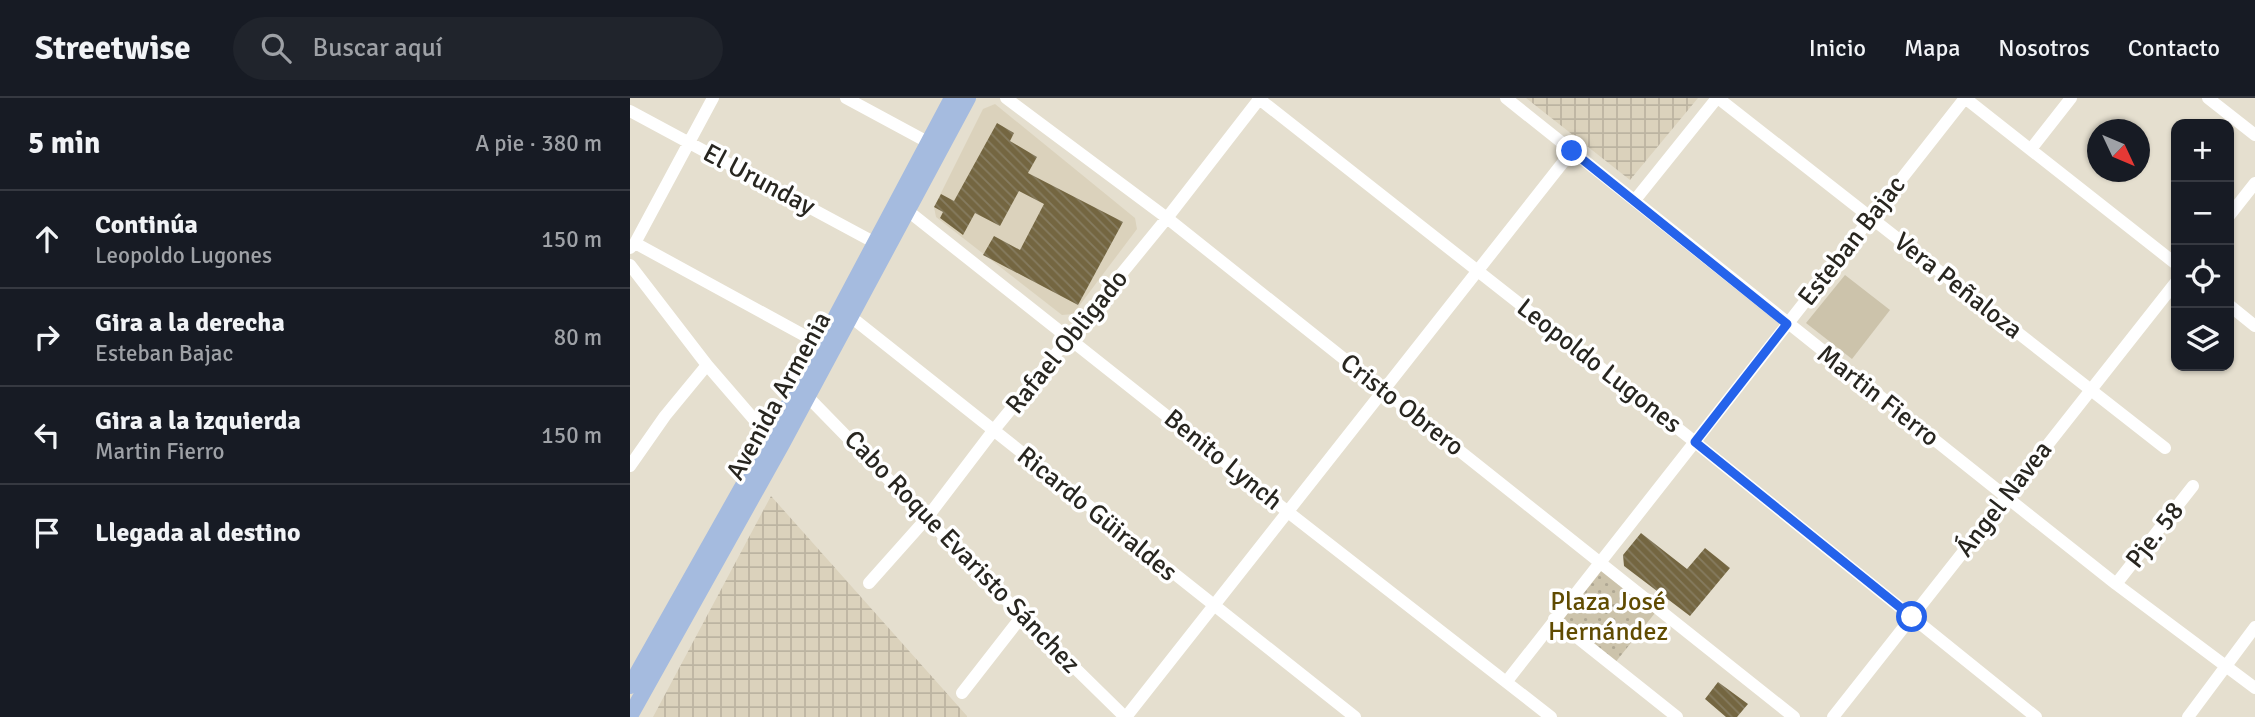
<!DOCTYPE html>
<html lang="es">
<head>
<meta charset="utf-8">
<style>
	:root { --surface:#171b24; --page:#20242c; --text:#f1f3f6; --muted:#9ea1a6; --line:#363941 }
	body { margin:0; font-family:Signika,sans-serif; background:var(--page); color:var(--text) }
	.controls { position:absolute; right:21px; top:21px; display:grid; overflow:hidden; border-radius:14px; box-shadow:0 2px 5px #0004 }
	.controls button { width:63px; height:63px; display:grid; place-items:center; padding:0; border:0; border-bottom:2px solid var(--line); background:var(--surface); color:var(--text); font:35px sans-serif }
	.compass { position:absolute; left:1457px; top:21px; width:63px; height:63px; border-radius:50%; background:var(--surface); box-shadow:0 2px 5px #0004; rotate:134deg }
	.stop { position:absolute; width:21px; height:21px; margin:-16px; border:5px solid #2563eb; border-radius:50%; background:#fff }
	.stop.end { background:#2563eb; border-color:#fff; box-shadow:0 2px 7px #0008 }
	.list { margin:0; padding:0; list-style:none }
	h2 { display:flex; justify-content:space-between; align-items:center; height:91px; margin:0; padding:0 28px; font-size:30px }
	h2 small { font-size:23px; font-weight:400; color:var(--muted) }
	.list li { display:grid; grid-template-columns:46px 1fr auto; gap:21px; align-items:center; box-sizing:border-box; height:98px; padding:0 28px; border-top:2px solid var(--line) }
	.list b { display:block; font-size:26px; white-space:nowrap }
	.list p { margin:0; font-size:23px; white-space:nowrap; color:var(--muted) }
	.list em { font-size:23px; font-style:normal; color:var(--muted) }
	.icon { flex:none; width:38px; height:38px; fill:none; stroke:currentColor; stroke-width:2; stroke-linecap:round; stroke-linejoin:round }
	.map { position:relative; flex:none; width:1625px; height:619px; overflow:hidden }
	header { display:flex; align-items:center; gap:42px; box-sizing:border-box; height:98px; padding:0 35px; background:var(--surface); border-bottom:2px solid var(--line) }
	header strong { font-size:33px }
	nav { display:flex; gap:38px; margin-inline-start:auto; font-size:24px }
	.search { width:490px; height:63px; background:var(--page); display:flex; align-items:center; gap:18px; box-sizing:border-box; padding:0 24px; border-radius:38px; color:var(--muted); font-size:26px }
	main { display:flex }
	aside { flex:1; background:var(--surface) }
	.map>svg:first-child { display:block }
</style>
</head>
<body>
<header>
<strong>Streetwise</strong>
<div class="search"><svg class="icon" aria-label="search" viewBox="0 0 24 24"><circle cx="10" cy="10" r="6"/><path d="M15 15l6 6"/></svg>Buscar aquí</div>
<nav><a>Inicio</a><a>Mapa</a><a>Nosotros</a><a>Contacto</a></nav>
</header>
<main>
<aside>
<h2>5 min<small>A pie · 380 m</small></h2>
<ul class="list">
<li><svg class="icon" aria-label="ahead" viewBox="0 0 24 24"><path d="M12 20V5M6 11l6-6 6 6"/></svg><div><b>Continúa</b><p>Leopoldo Lugones</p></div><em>150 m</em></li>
<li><svg class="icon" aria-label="right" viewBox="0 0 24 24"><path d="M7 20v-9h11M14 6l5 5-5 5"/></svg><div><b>Gira a la derecha</b><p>Esteban Bajac</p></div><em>80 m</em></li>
<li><svg class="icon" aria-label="left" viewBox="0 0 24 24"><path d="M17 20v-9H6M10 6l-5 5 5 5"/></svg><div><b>Gira a la izquierda</b><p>Martin Fierro</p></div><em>150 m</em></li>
<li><svg class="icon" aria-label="arrive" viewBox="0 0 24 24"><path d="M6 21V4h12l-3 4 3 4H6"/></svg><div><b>Llegada al destino</b></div></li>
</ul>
</aside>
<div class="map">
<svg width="1625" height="619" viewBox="0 0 1625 619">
	<defs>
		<pattern id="industrial-grid" width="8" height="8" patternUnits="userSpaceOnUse" patternTransform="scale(1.75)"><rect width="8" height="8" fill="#dbd2bc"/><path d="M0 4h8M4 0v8" fill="none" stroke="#bcb4a1"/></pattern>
		<pattern id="park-dots" width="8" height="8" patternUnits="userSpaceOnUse" patternTransform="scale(1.75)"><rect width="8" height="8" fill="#ccc3ab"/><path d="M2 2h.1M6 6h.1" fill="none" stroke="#afa793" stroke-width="1.8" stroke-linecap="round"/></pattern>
		<pattern id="building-back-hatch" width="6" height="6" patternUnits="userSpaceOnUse" patternTransform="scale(1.75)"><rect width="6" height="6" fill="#746641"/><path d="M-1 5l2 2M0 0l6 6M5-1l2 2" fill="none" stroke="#867c60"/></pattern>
	</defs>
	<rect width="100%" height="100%" fill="#e5dfcf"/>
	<!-- built -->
	<path fill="#dbd2bc" d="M365,6l140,114 2,11 -64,85 -11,1 -126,-98 -2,-10 49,-98z"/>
	<!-- industrial -->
	<path fill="url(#industrial-grid)" d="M896,0h172l-68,82z
		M141,398l196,220v1h-314z"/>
	<!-- green -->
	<path fill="#ccc3ab" d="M1215,177l45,35 -38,49 -46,-36z"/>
	<!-- park -->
	<path fill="url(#park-dots)" d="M972,472l53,43 -41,51 -53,-42z"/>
	<!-- building -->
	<path fill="url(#building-back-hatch)" d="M367,25l17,10 -4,8 27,16 -9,16 95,49 -45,83 -95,-50 11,-19 26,14 24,-46 -25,-13 -19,35 -25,-13 -12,22 -23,-17 3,-6 -9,-5 7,-13 13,7z
		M1011,435l46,36 18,-21 25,20 -40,48 -66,-50 -1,-11z
		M1088,584l30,22 -11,13h-11l-21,-18z"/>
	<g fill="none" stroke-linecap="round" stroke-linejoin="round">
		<!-- minor -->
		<path stroke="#fff" stroke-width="12" d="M216,0l89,48
			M376,0l161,120 627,499
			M628,0l437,344 341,275
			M876,0l499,398 111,88 139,104
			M1088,0l447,350
			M1335,0l211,166
			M1578,0l47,37
			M0,13l251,135
			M1401,51l40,-51
			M1005,102l82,-102
			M273,109l385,305 263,205
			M1599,118l26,-33
			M5,145l194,106
			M0,150l5,-5 78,-145
			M0,167l77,100 63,73 7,4
			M1599,207l26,21
			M216,215l509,404
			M173,294l219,224 103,101
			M0,368l35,-50 42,-51
			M239,485l57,-64 67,-88 174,-213 93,-120
			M1486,486l77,-98
			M924,521l123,98
			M877,583l458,-583
			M332,595l60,-77
			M496,619l446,-566
			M1203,619l343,-435
			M1558,619l67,-90"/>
		<!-- major -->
		<path stroke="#a5bbdf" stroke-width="16" d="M0,588l168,-298 154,-290
			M0,618l152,-272 186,-346"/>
	</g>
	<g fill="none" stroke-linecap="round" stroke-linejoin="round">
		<!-- route -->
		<path stroke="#2563eb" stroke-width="9" d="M942,53l215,173 -92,118 217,175"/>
	</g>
	<g text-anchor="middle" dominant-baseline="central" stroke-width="7" stroke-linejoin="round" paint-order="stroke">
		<!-- street labels -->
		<g font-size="26" fill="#282620" stroke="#fff">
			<text transform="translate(129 82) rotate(28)">El Urunday</text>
			<text transform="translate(1222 143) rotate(-52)">Esteban Bajac</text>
			<text transform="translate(1328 188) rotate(38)">Vera Peñaloza</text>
			<text transform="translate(437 244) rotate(-51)">Rafael Obligado</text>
			<text transform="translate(969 268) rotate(38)">Leopoldo Lugones</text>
			<text transform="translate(149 298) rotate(-61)">Avenida Armenia</text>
			<text transform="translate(1248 298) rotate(38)">Martin Fierro</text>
			<text transform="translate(772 307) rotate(38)">Cristo Obrero</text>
			<text transform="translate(593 362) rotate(39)">Benito Lynch</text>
			<text transform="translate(1374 401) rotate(-52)">Ángel Navea</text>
			<text transform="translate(467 416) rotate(39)">Ricardo Güiraldes</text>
			<text transform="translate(1525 437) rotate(-52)">Pje. 58</text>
			<text transform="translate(332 454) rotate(46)">Cabo Roque Evaristo Sánchez</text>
		</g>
		<!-- park labels -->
		<g font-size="26" fill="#604b01" stroke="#fff">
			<text x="978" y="504">Plaza José<tspan x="978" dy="30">Hernández</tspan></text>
		</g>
	</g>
</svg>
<div class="controls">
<button>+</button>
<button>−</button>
<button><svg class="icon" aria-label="locate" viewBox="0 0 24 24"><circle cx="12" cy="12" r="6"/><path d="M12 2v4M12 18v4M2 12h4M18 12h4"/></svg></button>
<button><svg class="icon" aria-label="layers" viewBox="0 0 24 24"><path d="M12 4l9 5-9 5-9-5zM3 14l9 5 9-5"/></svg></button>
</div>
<svg class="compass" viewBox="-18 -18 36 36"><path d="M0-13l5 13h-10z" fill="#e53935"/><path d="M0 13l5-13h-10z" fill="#9ea1a6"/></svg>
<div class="stop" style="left:1282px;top:519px"></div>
<div class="stop end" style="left:942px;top:53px"></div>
</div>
</main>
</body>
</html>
